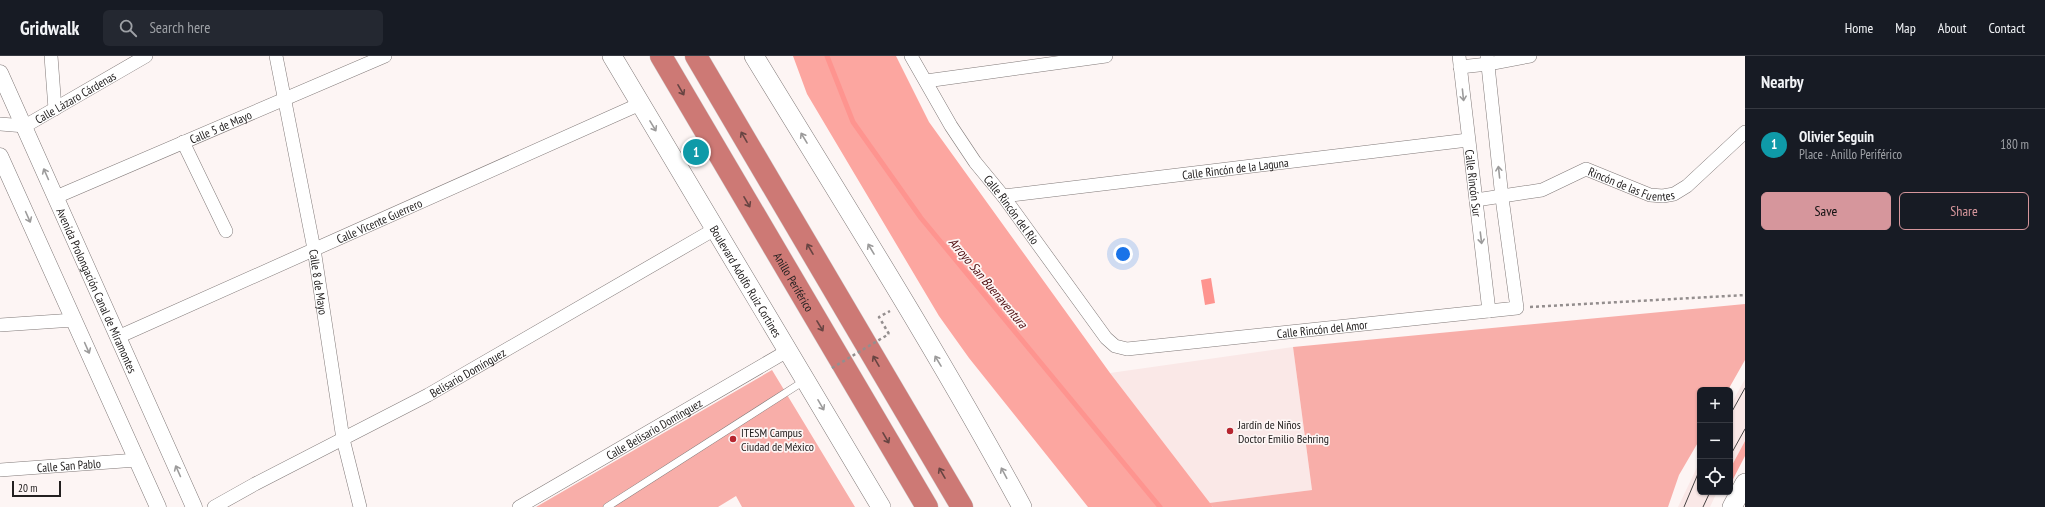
<!DOCTYPE html>
<html lang="en">
<head>
<meta charset="utf-8">
<style>
	:root { --surface:#171b24; --page:#242831; --text:#f1f3f6; --muted:#9ea1a6; --line:#363941; --accent:#d6969c }
	body { margin:0; font-family:"PT Sans Narrow",sans-serif; background:var(--page); color:var(--text) }
	.controls { position:absolute; right:12px; bottom:12px; display:grid; overflow:hidden; border-radius:6px; box-shadow:0 1px 3px #0004 }
	.controls button { width:36px; height:36px; display:grid; place-items:center; padding:0; border:0; border-bottom:1px solid var(--line); background:var(--surface); color:var(--text); font:20px sans-serif }
	.scale { position:absolute; left:12px; bottom:10px; width:49px; box-sizing:border-box; padding-left:4px; border:2px solid #232020; border-top:0; font-size:11px; line-height:14px; white-space:nowrap; color:#232020; -webkit-text-stroke:3px #fdf5f4; paint-order:stroke }
	.you { position:absolute; left:1123px; top:198px; width:14px; height:14px; margin:-10px; border:3px solid #fff; border-radius:50%; background:#1a73e8; box-shadow:0 0 0 6px #1a73e833 }
	.badge { display:grid; place-items:center; width:26px; height:26px; border-radius:50%; background:var(--accent); color:#fff; font-size:13px; font-weight:700 }
	.pin { position:absolute; translate:-50% -50%; border:2px solid #fff; box-shadow:0 1px 4px #0006 }
	.list { margin:0; padding:0; list-style:none }
	h2 { display:flex; justify-content:space-between; align-items:center; height:52px; margin:0; padding:0 16px; font-size:17px }
	h2 small { font-size:13px; font-weight:400; color:var(--muted) }
	.list li { display:grid; grid-template-columns:26px 1fr auto; gap:12px; align-items:center; box-sizing:border-box; height:72px; padding:0 16px; border-top:1px solid var(--line) }
	.list b { display:block; font-size:15px; white-space:nowrap }
	.list p { margin:0; font-size:13px; white-space:nowrap; color:var(--muted) }
	.list em { font-size:13px; font-style:normal; color:var(--muted) }
	.actions { display:flex; gap:8px; padding:12px 16px }
	.actions a { flex:1; padding:9px 0; border:1px solid var(--accent); border-radius:6px; text-align:center; font-size:14px; color:var(--accent) }
	.actions .main { background:var(--accent); color:#111 }
	.icon { flex:none; width:22px; height:22px; fill:none; stroke:currentColor; stroke-width:2; stroke-linecap:round; stroke-linejoin:round }
	.map { position:relative; flex:none; width:1745px; height:451px; overflow:hidden }
	header { display:flex; align-items:center; gap:24px; box-sizing:border-box; height:56px; padding:0 20px; background:var(--surface); border-bottom:1px solid var(--line) }
	header strong { font-size:19px }
	nav { display:flex; gap:22px; margin-inline-start:auto; font-size:14px }
	.search { width:280px; height:36px; background:var(--page); display:flex; align-items:center; gap:10px; box-sizing:border-box; padding:0 14px; border-radius:6px; color:var(--muted); font-size:15px }
	main { display:flex }
	aside { flex:1; background:var(--surface) }
	.map>svg:first-child { display:block }
</style>
</head>
<body>
<header>
<strong>Gridwalk</strong>
<div class="search"><svg class="icon" aria-label="search" viewBox="0 0 24 24"><circle cx="10" cy="10" r="6"/><path d="M15 15l6 6"/></svg>Search here</div>
<nav><a>Home</a><a>Map</a><a>About</a><a>Contact</a></nav>
</header>
<main>
<div class="map">
<svg width="1745" height="451" viewBox="0 0 1745 451">
	<rect width="100%" height="100%" fill="#fdf5f4"/>
	<!-- built -->
	<path fill="#fae8e7" d="M1293,291l19,143 -103,13 -99,-130z
		M1745,323v62l-15,28v-63z
		M1700,405v31h17l-7,15h-32z"/>
	<!-- green -->
	<path fill="#f8aea9" d="M1745,248v56l-17,30h-28v49l-21,36 -11,32h-455l-4,-4 103,-13 -19,-143z
		M772,314l83,137h-113l-6,-11 -18,11h-182z"/>
	<!-- forest -->
	<path fill="#fca6a0" d="M793,0h103l33,66 181,251 103,134h-125l-119,-149 -30,-42 -132,-222z
		M1745,385v15l-15,29v-16z"/>
	<!-- water -->
	<path fill="#fe948f" d="M1211,222l4,25 -10,2 -4,-25z"/>
	<g fill="none" stroke-linecap="round" stroke-linejoin="round">
		<!-- stream -->
		<path stroke="#fe948f" stroke-width="5" d="M827,0l26,66 68,96 239,289"/>
		<!-- service casing -->
		<g stroke="#807978" stroke-width="8">
			<path id="service" d="M607,451l197,-126"/>
		</g>
		<!-- minor casing -->
		<g stroke="#807978" stroke-width="14">
			<g id="minor">
				<path d="M51,0l4,53"/>
				<path id="s1" d="M276,0l38,193 29,190 17,68"/>
				<path id="s2" d="M911,0l40,70 24,36 28,34 103,142 9,8 12,3 390,-41 -15,-110 -15,-142"/>
				<path id="s3" d="M1459,0l30,255"/>
				<path d="M1460,11l28,-3 42,-8"/>
				<path d="M926,25l180,-25"/>
				<path id="s4" d="M0,68l25,2 121,-70"/>
				<path d="M183,86l43,89"/>
				<path id="s5" d="M1003,140l465,-56"/>
				<path id="s6" d="M56,141l329,-141"/>
				<path id="s7" d="M1476,144l66,-10 44,-21 64,26 13,1 11,-2 13,-8 58,-54"/>
				<path d="M0,269l74,-5"/>
				<path id="s8" d="M118,281l522,-233"/>
				<path id="s9" d="M0,414l137,-10"/>
				<path id="s10" d="M214,451l41,-23 173,-89 287,-166"/>
				<path id="s11" d="M519,451l270,-157"/>
			</g>
		</g>
		<!-- tertiary casing -->
		<g stroke="#807978" stroke-width="17">
			<g id="tertiary">
				<path id="s12" d="M0,17l194,434"/>
				<path d="M0,100l158,351"/>
			</g>
		</g>
		<!-- secondary casing -->
		<g stroke="#807978" stroke-width="20">
			<g id="secondary">
				<path id="s13" d="M612,0l269,451"/>
				<path d="M754,0c91,149 185,297 268,451"/>
				<path d="M1732,451l13,-24"/>
			</g>
		</g>
		<!-- motorway casing -->
		<g stroke="#d3d2d2" stroke-width="23">
			<g id="motorway">
				<path id="s14" d="M661,0l266,451"/>
				<path d="M696,0l266,451"/>
			</g>
		</g>
		<!-- path -->
		<path stroke="#948e8e" stroke-width="2.5" stroke-dasharray="3 3" stroke-linecap="butt" d="M1530,251l215,-12
			M889,278l-10,-17 11,-6"/>
		<!-- service -->
		<use href="#service" stroke="#fff" stroke-width="7"/>
		<!-- minor -->
		<use href="#minor" stroke="#fff" stroke-width="13"/>
		<!-- tertiary -->
		<use href="#tertiary" stroke="#fff" stroke-width="16"/>
		<!-- secondary -->
		<use href="#secondary" stroke="#fff" stroke-width="19"/>
		<!-- motorway -->
		<use href="#motorway" stroke="#cd7975" stroke-width="22"/>
		<!-- tram -->
		<path stroke="#464242" stroke-width="1" d="M1730,359l15,-27
			M1730,400l15,-27
			M1684,451l16,-38
			M1703,451l7,-15"/>
		<!-- path-bridge -->
		<path stroke="#948e8e" stroke-width="2.5" stroke-dasharray="3 3" stroke-linecap="butt" d="M832,312l57,-34"/>
	</g>
	<!-- one-way arrows -->
	<defs><path id="oneway-shaft" d="M-6 0H5M1.5-3L5.5 0L1.5 3" fill="none" stroke-width="1.6" stroke-linecap="round" stroke-linejoin="round"/></defs>
	<g stroke="#674442">
		<use href="#oneway-shaft" transform="translate(681 34) rotate(60)"/>
		<use href="#oneway-shaft" transform="translate(744 81) rotate(-120)"/>
		<use href="#oneway-shaft" transform="translate(747 146) rotate(60)"/>
		<use href="#oneway-shaft" transform="translate(810 193) rotate(-120)"/>
		<use href="#oneway-shaft" transform="translate(820 270) rotate(59)"/>
		<use href="#oneway-shaft" transform="translate(876 305) rotate(-120)"/>
		<use href="#oneway-shaft" transform="translate(886 382) rotate(60)"/>
		<use href="#oneway-shaft" transform="translate(942 417) rotate(-120)"/>
	</g>
	<g stroke="#9c9b9b">
		<use href="#oneway-shaft" transform="translate(1463 39) rotate(84)"/>
		<use href="#oneway-shaft" transform="translate(653 70) rotate(59)"/>
		<use href="#oneway-shaft" transform="translate(804 82) rotate(-121)"/>
		<use href="#oneway-shaft" transform="translate(1499 116) rotate(-96)"/>
		<use href="#oneway-shaft" transform="translate(46 118) rotate(-114)"/>
		<use href="#oneway-shaft" transform="translate(28 161) rotate(66)"/>
		<use href="#oneway-shaft" transform="translate(1481 182) rotate(83)"/>
		<use href="#oneway-shaft" transform="translate(871 193) rotate(-121)"/>
		<use href="#oneway-shaft" transform="translate(87 292) rotate(66)"/>
		<use href="#oneway-shaft" transform="translate(938 305) rotate(-121)"/>
		<use href="#oneway-shaft" transform="translate(821 349) rotate(60)"/>
		<use href="#oneway-shaft" transform="translate(178 415) rotate(-114)"/>
		<use href="#oneway-shaft" transform="translate(1004 417) rotate(-118)"/>
	</g>
	<!-- markers -->
	<g fill="#b6252f" stroke="#fdf5f4" stroke-width="1.5">
		<circle cx="1230" cy="375" r="4"/>
		<circle cx="733" cy="383" r="4"/>
	</g>
	<g text-anchor="middle" dominant-baseline="central" stroke-width="3.5" stroke-linejoin="round" paint-order="stroke">
		<!-- street labels -->
		<g font-size="12" fill="#232020" stroke="#fdf5f4">
			<text stroke="none"><textPath href="#s4" startOffset="83">Calle Lázaro Cárdenas</textPath></text>
			<text stroke="none"><textPath href="#s6" startOffset="179">Calle 5 de Mayo</textPath></text>
			<text stroke="none"><textPath href="#s5" startOffset="234">Calle Rincón de la Laguna</textPath></text>
			<text stroke="none"><textPath href="#s7" startOffset="164">Rincón de las Fuentes</textPath></text>
			<text stroke="none"><textPath href="#s3" startOffset="128">Calle Rincón Sur</textPath></text>
			<text stroke="none"><textPath href="#s2" startOffset="184">Calle Rincón del Río</textPath></text>
			<text stroke="none"><textPath href="#s8" startOffset="286">Calle Vicente Guerrero</textPath></text>
			<text stroke="none"><textPath href="#s1" startOffset="230">Calle 8 de Mayo</textPath></text>
			<text stroke="none"><textPath href="#s13" startOffset="262">Boulevard Adolfo Ruiz Cortines</textPath></text>
			<text stroke="none"><textPath href="#s14" startOffset="262">Anillo Periférico</textPath></text>
			<text stroke="none"><textPath href="#s12" startOffset="238">Avenida Prolongación Canal de Miramontes</textPath></text>
			<text stroke="none"><textPath href="#s2" startOffset="564">Calle Rincón del Amor</textPath></text>
			<text stroke="none"><textPath href="#s10" startOffset="287">Belisario Domínguez</textPath></text>
			<text stroke="none"><textPath href="#s11" startOffset="156">Calle Belisario Domínguez</textPath></text>
			<text stroke="none"><textPath href="#s9" startOffset="69">Calle San Pablo</textPath></text>
		</g>
		<!-- poi labels -->
		<g font-size="12" fill="#232020" stroke="#fdf5f4" text-anchor="start">
			<text x="1238" y="368">Jardín de Niños<tspan x="1238" dy="14">Doctor Emilio Behring</tspan></text>
			<text x="741" y="376">ITESM Campus<tspan x="741" dy="14">Ciudad de México</tspan></text>
		</g>
		<!-- water labels -->
		<g font-size="13" font-style="italic" fill="#500f12" stroke="#fdf5f4">
			<text transform="translate(988 227) rotate(50)">Arroyo San Buenaventura</text>
		</g>
	</g>
</svg>
<div class="controls">
<button>+</button>
<button>−</button>
<button><svg class="icon" aria-label="locate" viewBox="0 0 24 24"><circle cx="12" cy="12" r="6"/><path d="M12 2v4M12 18v4M2 12h4M18 12h4"/></svg></button>
</div>
<div class="scale">20 m</div>
<div class="you"></div>
<div class="pin badge" style="left:696px;top:96px;background:#0f9aa8">1</div>
</div>
<aside>
<h2>Nearby<small></small></h2>
<ul class="list">
<li><span class="badge" style="background:#0f9aa8">1</span><div><b>Olivier Seguin</b><p>Place · Anillo Periférico</p></div><em>180 m</em></li>
</ul>
<div class="actions"><a class="main">Save</a><a>Share</a></div>
</aside>
</main>
</body>
</html>
